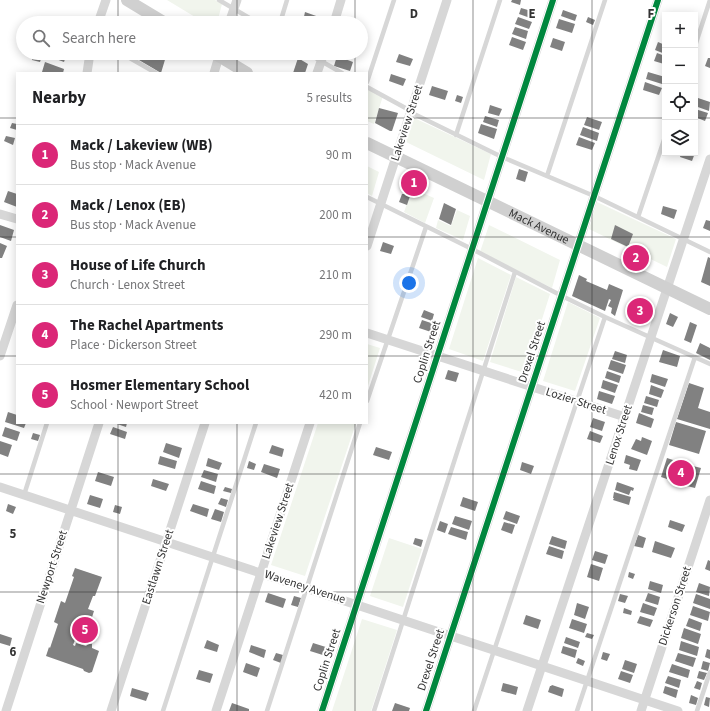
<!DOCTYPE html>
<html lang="en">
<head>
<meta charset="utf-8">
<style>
	:root { --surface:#fff; --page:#f6f6f6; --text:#202124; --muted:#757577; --line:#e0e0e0; --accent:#db2777 }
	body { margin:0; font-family:"Source Sans 3",sans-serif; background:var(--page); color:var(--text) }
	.controls { position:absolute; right:12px; top:12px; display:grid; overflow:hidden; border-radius:0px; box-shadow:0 2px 10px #0003 }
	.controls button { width:36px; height:36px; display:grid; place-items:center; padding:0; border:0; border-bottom:1px solid var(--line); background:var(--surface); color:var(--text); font:20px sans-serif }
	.you { position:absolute; left:409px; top:283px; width:14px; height:14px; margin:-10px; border:3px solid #fff; border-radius:50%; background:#1a73e8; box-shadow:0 0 0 6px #1a73e833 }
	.badge { display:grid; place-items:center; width:26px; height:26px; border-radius:50%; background:var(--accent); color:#fff; font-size:13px; font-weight:700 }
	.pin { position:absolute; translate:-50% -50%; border:2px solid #fff; box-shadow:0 1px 4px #0006 }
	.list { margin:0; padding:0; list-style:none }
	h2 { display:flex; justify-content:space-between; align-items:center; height:52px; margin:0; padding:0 16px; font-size:17px }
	h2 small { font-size:13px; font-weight:400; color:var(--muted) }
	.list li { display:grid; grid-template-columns:26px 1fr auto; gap:12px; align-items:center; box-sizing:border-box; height:60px; padding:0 16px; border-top:1px solid var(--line) }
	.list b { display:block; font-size:15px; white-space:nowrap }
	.list p { margin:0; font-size:13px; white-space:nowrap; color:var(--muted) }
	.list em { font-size:13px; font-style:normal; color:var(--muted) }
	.icon { flex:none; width:22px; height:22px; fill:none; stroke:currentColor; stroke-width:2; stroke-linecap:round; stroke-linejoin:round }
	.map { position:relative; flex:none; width:710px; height:711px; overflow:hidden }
	.search { position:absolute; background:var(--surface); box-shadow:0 2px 10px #0003; left:16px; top:16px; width:352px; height:44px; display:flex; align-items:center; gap:10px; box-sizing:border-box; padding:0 14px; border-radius:22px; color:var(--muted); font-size:15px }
	.panel { position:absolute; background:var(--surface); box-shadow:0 2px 10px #0003; left:16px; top:72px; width:352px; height:352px; border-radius:0px }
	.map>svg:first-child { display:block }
</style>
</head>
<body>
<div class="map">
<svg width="710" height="711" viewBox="0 0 710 711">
	<rect width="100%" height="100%" fill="#fff"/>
	<!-- green -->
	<path fill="#f1f5ed" d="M167,0h48l7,4 -5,19h-12z
		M367,87l16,9 -9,28 -7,-3z
		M412,117l79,37 -7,26 -78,-38z
		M367,166l12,6 -7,24 -5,-3z
		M409,187l25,11 -9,25 -21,-11 8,-22 -4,-1z
		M597,202l79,37 -9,28 -78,-38z
		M457,210l13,6 -7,24 -27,-12 2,-8 13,6z
		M489,225l71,35 -8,28 -72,-36z
		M478,258l33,17 -28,86 -34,-12z
		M516,277l34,17 -25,79 -35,-11z
		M568,302l32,16 -25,73 -32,-10z
		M367,344l13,4 -13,41z
		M318,423h38l-51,153 -34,-11z
		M389,538l33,11 -19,58 -33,-11z
		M362,619l35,11 -26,81h-39z"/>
	<!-- building -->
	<path fill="#818181" d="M512,0h9l-1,5 -9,-3z
		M521,8l14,4 -2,7 -14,-5z
		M563,10l14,5 -2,6 -14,-5z
		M305,12l14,5 -2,6h-7l-7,-2z
		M115,17l10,6h-12z
		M518,17l14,5 -3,7 -14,-5z
		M588,17l7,3 -2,5 -7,-3z
		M559,19l16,5 -3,9 -16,-5z
		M515,27l13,4 -2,8 -14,-5z
		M512,37l14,5 -3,8 -14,-5z
		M553,38l12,4 -3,9 -12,-4z
		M658,42l7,3v9l-10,-4z
		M46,53h21l-3,9 -19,-7z
		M127,53h40l-6,20z
		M657,53l8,3 -1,8 -10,-3z
		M34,54l8,2 -2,6 -8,-2z
		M399,54l14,5 -3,7 -14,-4z
		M337,56l16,6 -3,9 -16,-5z
		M298,58l10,6 -3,9h-12z
		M708,58h2v10l-5,-2z
		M45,62l19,7 -1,4 -21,-1z
		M648,72l17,5 -3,7 -16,-5z
		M391,74l15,5 -3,7 -14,-5z
		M645,82l17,6 -3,7 -16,-5z
		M432,86l16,5 -3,9 -16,-5z
		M457,95l6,2 -2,6 -6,-2z
		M695,97l15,5 -1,9 -14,-5z
		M490,105l12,4 -3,7 -11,-3z
		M379,108l19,5 -6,18h-2l-15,-8z
		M695,109l13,4 -3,8 -10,-4z
		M485,116l14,4 -2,7 -14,-5z
		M587,117l15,5 -3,8 -15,-5z
		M12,123l5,1v6l-7,-2z
		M481,124l16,5 -3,10 -16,-6z
		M583,127l16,6 -2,8 -17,-6z
		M6,136l9,2 -2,7 -9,-4z
		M579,137l16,6 -3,7 -16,-5z
		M681,153h14l-3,8 -12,-4z
		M519,169l9,3 -3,10 -9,-3z
		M406,188l6,2 -5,15 -8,-3 3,-8h2z
		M8,191l9,3v13l-13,-5z
		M444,203l12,6 -5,16 -12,-6z
		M663,206l14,4 -3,9 -13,-5z
		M706,220l4,1v10l-7,-3z
		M0,225l14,5 -3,11 -11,-4z
		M615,225l18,9 -5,13 -17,-8z
		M383,242l11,4 -3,8 -11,-3z
		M0,243l7,3 -5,12h-2z
		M708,257l2,1v28l-9,-4z
		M579,275l8,4 -1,2 21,9 2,-6 14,6 -8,26 -4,-3 1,-5 -4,-2 3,-6 -2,-1 -4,12 -33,-15z
		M640,297l7,4 3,5 -6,17 -14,-6z
		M424,310l10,4 -2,7 -11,-4z
		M670,313l8,4 -5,10 -7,-3z
		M422,320l12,4 -3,8 -12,-4z
		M690,322l7,3 -6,18 -7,-3z
		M700,343l10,5v12l-14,-7z
		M663,350l17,6 -3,11 -18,-5z
		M615,351l12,4 -2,8 -13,-4z
		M611,360l15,5 -3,9 -15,-5z
		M448,370l11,3 -3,9 -11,-3z
		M607,371l14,5 -2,7 -14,-5z
		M652,374l16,5 -3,8 -15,-5z
		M603,380l15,5 -3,8 -14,-5z
		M689,383l15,5 -6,20 12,4v17l-33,-10z
		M651,385l13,5 -3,8 -12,-4z
		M599,391l16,5 -3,8 -15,-5z
		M646,396l13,4 -2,7 -13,-4z
		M643,405l11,3 -2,7 -11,-3z
		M8,412l9,3v8h9l-2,5 -19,-6z
		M639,413l15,6 -3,9 -15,-5z
		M593,418l12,4 -3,9 -12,-4z
		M676,422l30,9 -7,23 -30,-9z
		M114,423h13l-1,4z
		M5,427l15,5 -3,9 -15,-5z
		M113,427l14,5 -2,7 -15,-5z
		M590,431l13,5 -3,7 -13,-4z
		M33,433l7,2 -2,6 -7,-2z
		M642,437l10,4 -5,14 -16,-6 5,-10 5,2z
		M0,441l12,4 -4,12 -8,-3z
		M166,443l16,5 -3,10 -16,-6z
		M272,445l12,4 -2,8 -13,-4z
		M376,447l16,5 -3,8 -16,-5z
		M626,455l15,5 -4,11 -8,-2 1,-4 -6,-2z
		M160,456l17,5 -2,8 -17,-5z
		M208,458l14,5 -3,7 -13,-4z
		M667,458l6,2 -1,3 20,6 1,-3 8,2 -6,20 -8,-2 1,-3 -20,-6 -1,2 -6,-2z
		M249,461l7,3 -2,6 -7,-2z
		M522,462l12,4 -3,8 -11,-4z
		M264,464l16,5 -3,9 -16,-6z
		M204,470l14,4 -2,8 -15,-5z
		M98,472l16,5 -3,9 -16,-5z
		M153,479l16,5 -3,7 -15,-5z
		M201,481l15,5 -2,8 -16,-5z
		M617,482l17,6 -1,3 -2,-1 -2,5 -14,-5z
		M225,487l7,2 -1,4 -8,-2z
		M614,492l17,5 -2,8 -16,-5 1,-2h-1z
		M90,495l13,4 -3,9 -13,-4z
		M463,497l15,5 -3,9 -15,-5z
		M221,498l7,2 -2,7 -8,-3z
		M8,504l8,3 -3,7 -7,-3z
		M193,504l16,5 -2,8 -17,-6z
		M115,505l7,2 -2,7 -7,-2z
		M215,509l9,3 -3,10 -10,-3z
		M506,511l14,5 -3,8 -14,-5z
		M455,516l17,5 -3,9 -17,-6z
		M670,520l15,5 -3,7 -14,-5z
		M440,521l8,3 -3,9 -8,-3z
		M504,522l11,3 -3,9 -11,-4z
		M451,527l17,5 -2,8 -18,-6z
		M638,535l8,3 -3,10 -9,-2z
		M552,536l15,5 -2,8 -16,-5z
		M415,538l8,2 -2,7 -8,-3z
		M655,541l20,7 -4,10 -19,-6z
		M549,546l15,5 -2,8 -16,-5z
		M595,551l13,4 -3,9 -13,-4z
		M708,560l2,1v10l-5,-2z
		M591,564l12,4 -4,13 -12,-4z
		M75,568l27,9 -7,19h-2l-5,13 6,2 -7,22 -6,-2 -4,9h-2l-2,5 2,1 1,-3 10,3 3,-3 3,1v4l7,3 -7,21 -3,1 -5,-2 -1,-2 -37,-13 3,-9 1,1 8,-24 -4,-2 7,-21 4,2 9,-26 -2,-1z
		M629,572l6,2 -2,5 -5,-2z
		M650,581l13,4 -2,8 -13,-4z
		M699,583l11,4 -1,9 -13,-4z
		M268,593l18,6 -3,9 -18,-6z
		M648,593l12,4 -2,8 -13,-4z
		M620,594l8,2 -3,7 -7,-2z
		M696,594l14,5v10l-17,-6z
		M294,596l7,2 -3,9 -7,-2z
		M577,603l12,4 -4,12 -11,-4z
		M643,603l14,5 -3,8 -14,-4z
		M693,606l17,6 -2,9 -18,-6z
		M624,608l8,3 -1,4 -8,-2z
		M526,615l15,5 -3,9 -15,-5z
		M640,616l13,4 -3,7 -13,-4z
		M689,618l13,5 -2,8 -14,-5z
		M572,619l15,5 -3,9 -15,-5z
		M684,628l17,6 -3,10 -17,-6z
		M587,633l7,2 -2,4 -7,-2z
		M0,634l12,4 -2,8 -10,-3z
		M566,637l14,5 -2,6 -14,-5z
		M207,640l12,5 -2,7 -13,-4z
		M681,641l18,6 -2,9 -18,-6z
		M313,643l16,5 -3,8 -16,-5z
		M251,645l15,5 -2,8 -15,-6z
		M563,646l14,4 -2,8 -14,-5z
		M707,649l3,1v9l-5,-2z
		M603,652l7,2 -3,7 -6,-2z
		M276,653l7,2 -2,8 -8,-3z
		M678,653l18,5 -3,9 -18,-6z
		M578,658l7,3 -2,5 -7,-3z
		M625,660l12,4 -3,9 -12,-4z
		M703,661l7,2 -2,8 -7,-2z
		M246,663l14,5 -3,9 -14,-5z
		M672,664l18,6 -2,8 -19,-6z
		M199,670l14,4 -3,9 -14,-4z
		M621,671l12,4 -3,8 -12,-4z
		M699,671l8,2 -3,7 -7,-2z
		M668,676l13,4 -2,8 -14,-5z
		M697,681l5,2 -2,7 -6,-2z
		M503,683l15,4 -2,8 -15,-4z
		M552,685l12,4 -2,8 -14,-5 2,-6h1z
		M665,686l13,4 -2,8 -13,-5z
		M132,688l17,5 -3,8 -16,-5z
		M691,695l7,3 -2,7 -7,-2z
		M706,697l4,1 -1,9 -5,-2z
		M232,703l17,6v2h-20z
		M395,703l15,5 -1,3h-17z"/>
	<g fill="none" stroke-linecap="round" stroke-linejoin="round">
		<!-- lane -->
		<path stroke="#d7d7d7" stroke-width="4.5" d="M219,0l39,23
			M280,23l7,-23
			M695,46l15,-46
			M121,53l35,20
			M307,53l35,20
			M367,82l27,-82
			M367,87l44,24
			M410,112l92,45 92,39 116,56
			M456,135l44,-135
			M547,176l58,-176
			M367,197l105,52 90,47 43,21 105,47
			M638,217l27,-80
			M367,401l59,-174
			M24,495l23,-72
			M163,711l93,-288
			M267,711l93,-288
			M374,711l141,-439
			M474,711l131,-394
			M577,711l118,-354
			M697,711l13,-39"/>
		<!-- street -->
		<path stroke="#d7d7d7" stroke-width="9" d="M98,23l8,-23
			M229,23l8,-23
			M334,23l7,-23
			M87,73l3,-20
			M214,73l6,-20
			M317,73l7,-20
			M0,214l17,5
			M367,246l80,-246
			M367,333l258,84
			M0,356l17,-51
			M0,487l678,224
			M6,711l93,-288
			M111,711l94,-288
			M216,711l94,-288
			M322,711l231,-711
			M426,711l232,-711
			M527,711l183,-552
			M641,711l69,-211"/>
		<!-- secondary -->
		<g stroke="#d0d0d0" stroke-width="12">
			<path d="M127,0l38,23"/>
			<path d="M214,53l33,20"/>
			<path id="s1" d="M367,143l343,166"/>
		</g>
		<!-- cycleway casing -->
		<g stroke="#fff" stroke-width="8">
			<path id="cycleway" d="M322,711l231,-711
				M426,711l232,-711"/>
		</g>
		<!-- cycleway -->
		<use href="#cycleway" stroke="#00873e" stroke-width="6"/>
	</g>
	<!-- grid -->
	<path fill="none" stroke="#333" stroke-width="1" stroke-opacity="0.55" d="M118,0v23M237,0v23M355,0v23M473,0v711M592,0v711M118,53v20M237,53v20M355,53v20M0,118h17M367,118h298M695,118h15M0,237h17M367,237h343M0,356h17M367,356h343M118,423v288M237,423v288M355,423v288M0,474h710M0,592h710"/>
	<g text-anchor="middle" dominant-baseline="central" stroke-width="4" stroke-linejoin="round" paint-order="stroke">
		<!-- street labels -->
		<g font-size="12" fill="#333" stroke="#fff">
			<text transform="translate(407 123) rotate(-72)">Lakeview Street</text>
			<text stroke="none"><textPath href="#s1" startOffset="191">Mack Avenue</textPath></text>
			<text transform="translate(427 352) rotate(-72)">Coplin Street</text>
			<text transform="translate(532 352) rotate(-72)">Drexel Street</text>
			<text transform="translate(576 401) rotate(18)">Lozier Street</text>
			<text transform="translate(619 435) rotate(-72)">Lenox Street</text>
			<text transform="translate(278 521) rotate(-72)">Lakeview Street</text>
			<text transform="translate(52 567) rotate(-72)">Newport Street</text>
			<text transform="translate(158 567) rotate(-72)">Eastlawn Street</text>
			<text transform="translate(305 587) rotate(18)">Waveney Avenue</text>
			<text transform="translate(675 606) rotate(-72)">Dickerson Street</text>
			<text transform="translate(327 660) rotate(-72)">Coplin Street</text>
			<text transform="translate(431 660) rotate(-72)">Drexel Street</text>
		</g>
	</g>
	<g font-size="13" text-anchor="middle" font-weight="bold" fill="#333" stroke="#fff" stroke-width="4" stroke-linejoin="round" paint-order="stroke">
		<text x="414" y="18">D</text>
		<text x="532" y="18">E</text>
		<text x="651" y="18">F</text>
		<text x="13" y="538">5</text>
		<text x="13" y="656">6</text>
	</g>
</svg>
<div class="controls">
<button>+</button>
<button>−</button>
<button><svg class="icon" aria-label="locate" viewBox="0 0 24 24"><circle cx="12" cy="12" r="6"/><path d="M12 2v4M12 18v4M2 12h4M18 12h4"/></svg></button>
<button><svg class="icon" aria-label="layers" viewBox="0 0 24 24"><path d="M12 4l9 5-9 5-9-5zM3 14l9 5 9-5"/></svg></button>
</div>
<div class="you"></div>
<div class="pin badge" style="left:414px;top:183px">1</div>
<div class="pin badge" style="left:636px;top:258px">2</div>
<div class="pin badge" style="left:640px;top:311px">3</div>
<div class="pin badge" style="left:681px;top:473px">4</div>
<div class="pin badge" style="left:85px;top:630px">5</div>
<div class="search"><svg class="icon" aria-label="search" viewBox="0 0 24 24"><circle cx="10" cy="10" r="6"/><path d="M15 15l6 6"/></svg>Search here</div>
<section class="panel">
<h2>Nearby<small>5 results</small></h2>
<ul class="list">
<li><span class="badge">1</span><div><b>Mack / Lakeview (WB)</b><p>Bus stop · Mack Avenue</p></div><em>90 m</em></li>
<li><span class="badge">2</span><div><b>Mack / Lenox (EB)</b><p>Bus stop · Mack Avenue</p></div><em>200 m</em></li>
<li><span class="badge">3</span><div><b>House of Life Church</b><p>Church · Lenox Street</p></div><em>210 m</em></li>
<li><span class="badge">4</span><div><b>The Rachel Apartments</b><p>Place · Dickerson Street</p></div><em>290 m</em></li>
<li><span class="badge">5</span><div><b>Hosmer Elementary School</b><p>School · Newport Street</p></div><em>420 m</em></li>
</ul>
</section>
</div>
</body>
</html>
